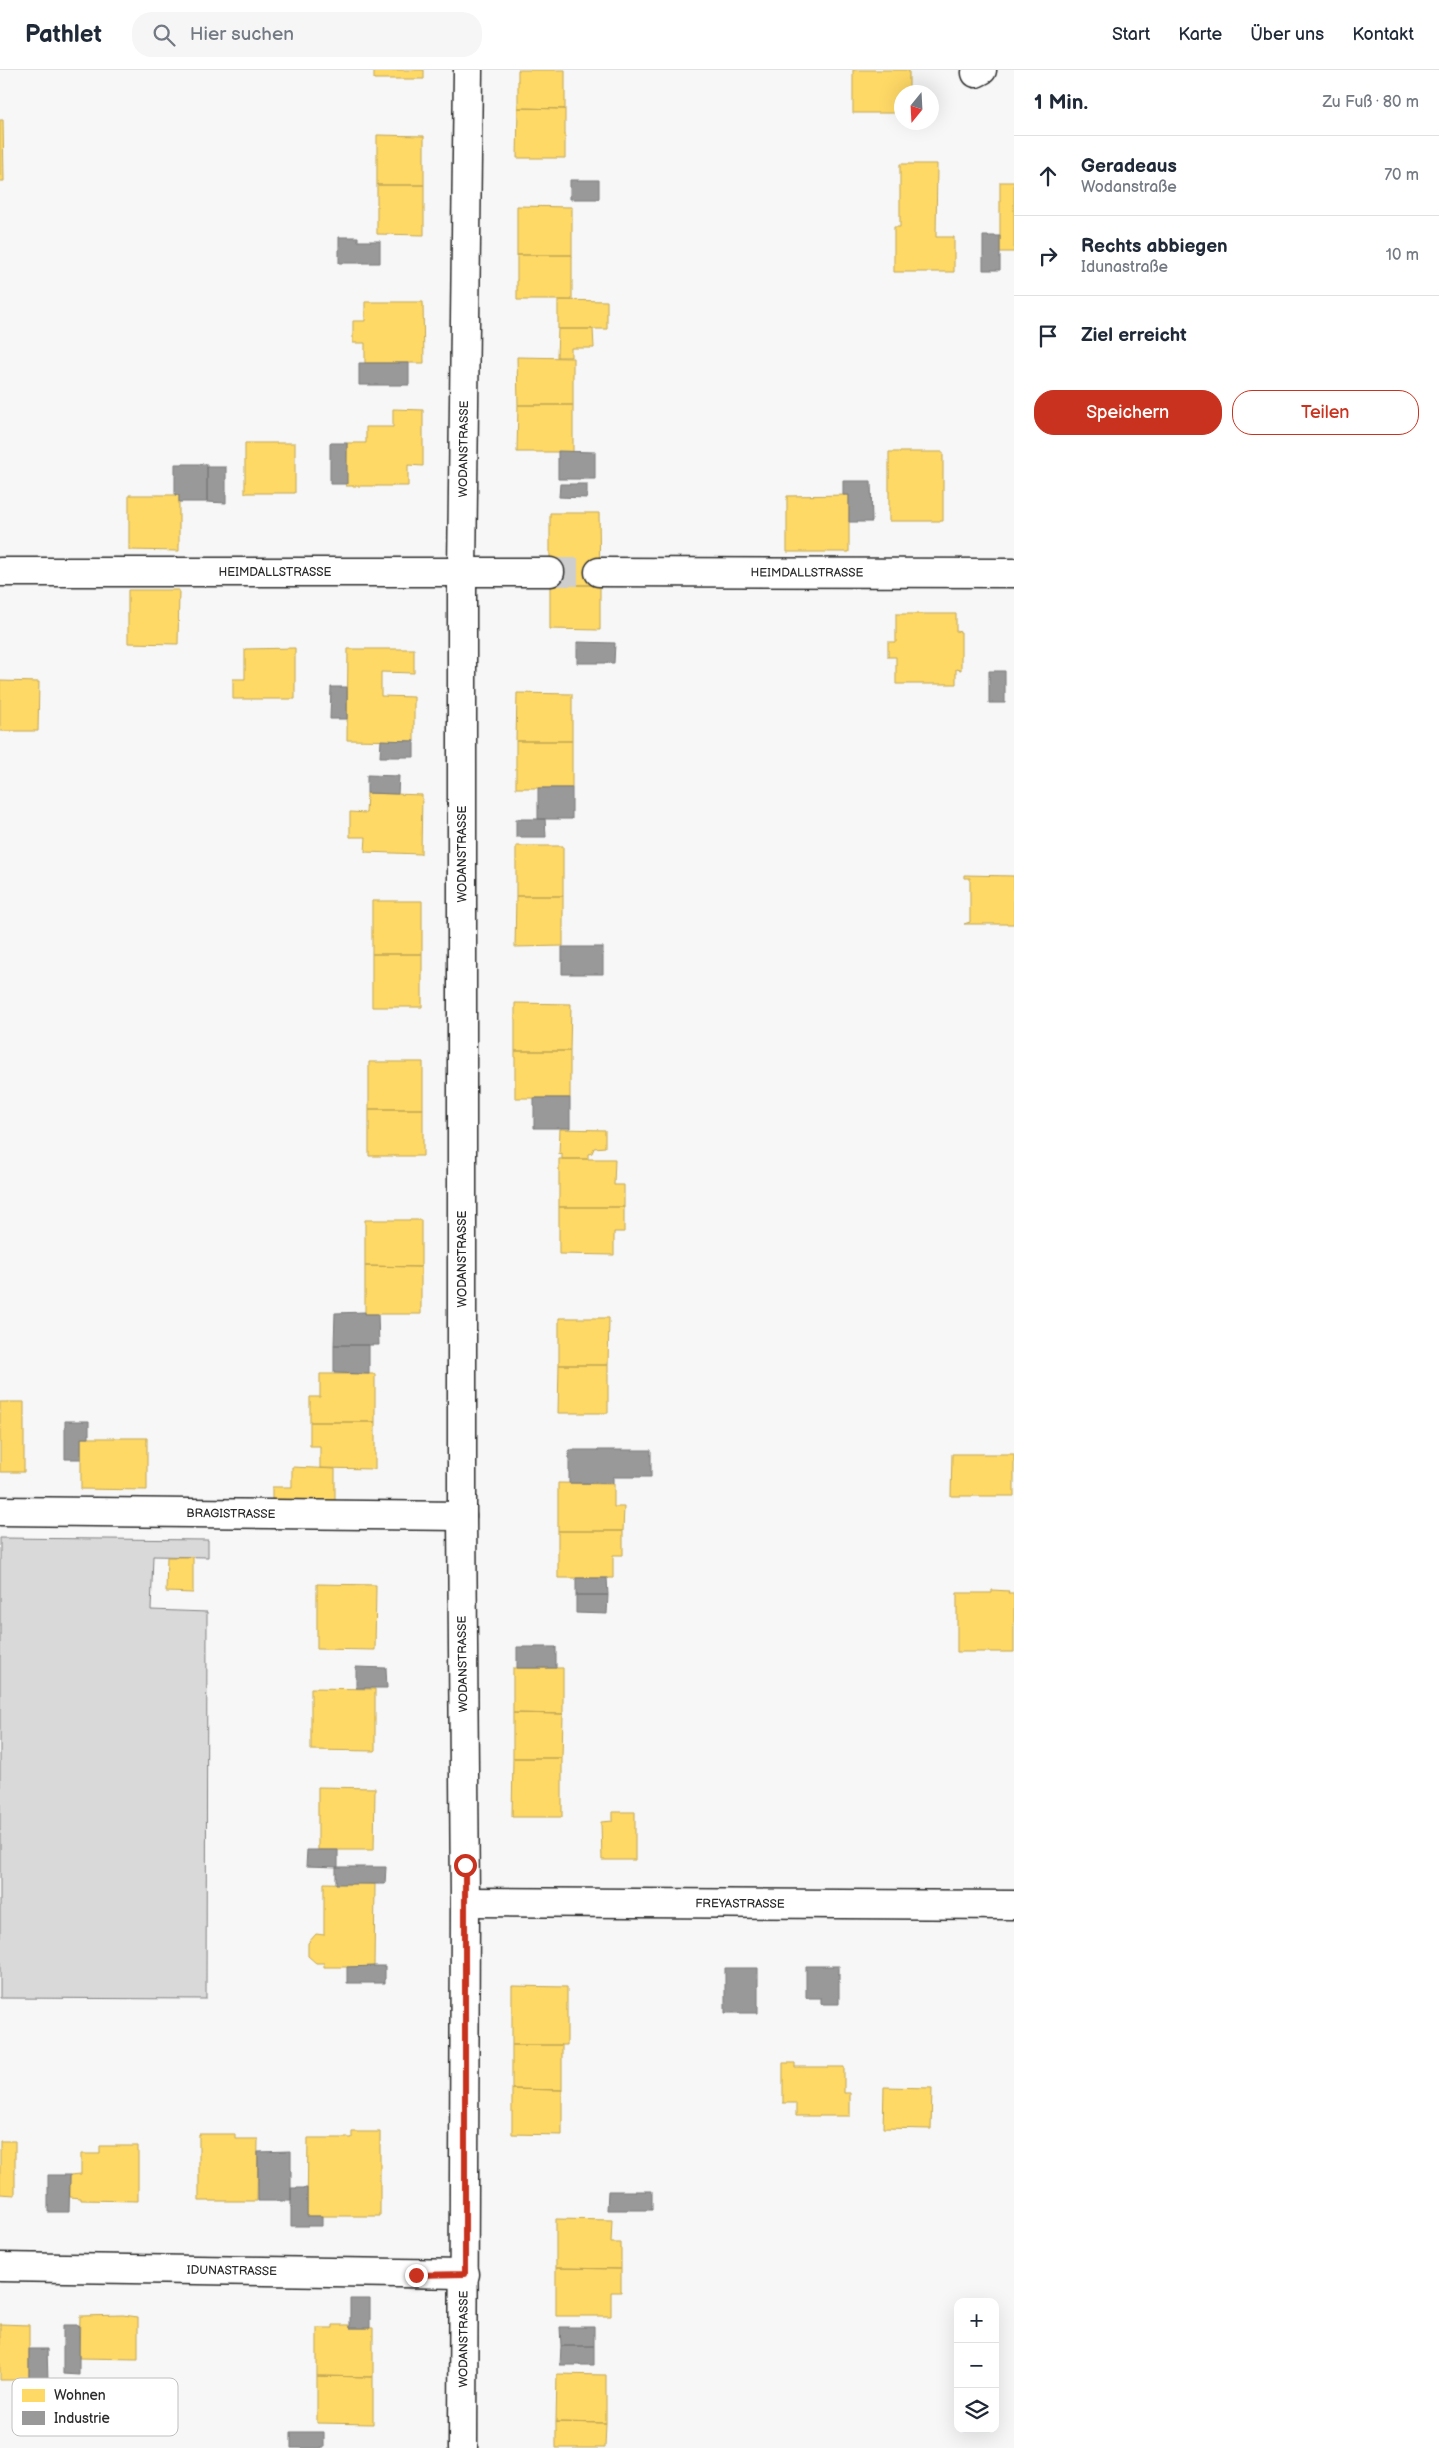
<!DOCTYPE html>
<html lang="de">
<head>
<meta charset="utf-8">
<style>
	:root { --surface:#fff; --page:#f6f6f7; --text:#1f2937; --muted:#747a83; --line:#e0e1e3; --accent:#c8321e }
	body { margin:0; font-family:"Balsamiq Sans",sans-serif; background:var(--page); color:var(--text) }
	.controls { position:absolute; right:15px; bottom:15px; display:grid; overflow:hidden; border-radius:10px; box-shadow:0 5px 20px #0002 }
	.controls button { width:45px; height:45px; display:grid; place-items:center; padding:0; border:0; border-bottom:1px solid var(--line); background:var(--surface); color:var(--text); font:25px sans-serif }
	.compass { position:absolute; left:894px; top:15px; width:45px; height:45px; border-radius:50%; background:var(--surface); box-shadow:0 5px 20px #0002; rotate:198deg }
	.stop { position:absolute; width:15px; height:15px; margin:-11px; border:4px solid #c8321e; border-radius:50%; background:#fff }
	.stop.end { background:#c8321e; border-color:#fff; box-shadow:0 1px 5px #0008 }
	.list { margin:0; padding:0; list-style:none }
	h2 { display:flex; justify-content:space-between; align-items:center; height:65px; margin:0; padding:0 20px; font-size:21px }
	h2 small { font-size:16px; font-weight:400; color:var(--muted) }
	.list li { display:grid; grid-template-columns:32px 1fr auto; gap:15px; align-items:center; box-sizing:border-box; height:80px; padding:0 20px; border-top:1px solid var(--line) }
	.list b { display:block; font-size:19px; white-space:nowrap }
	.list p { margin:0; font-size:16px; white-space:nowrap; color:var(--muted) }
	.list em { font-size:16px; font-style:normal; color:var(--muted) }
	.actions { display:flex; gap:10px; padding:15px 20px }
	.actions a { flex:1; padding:11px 0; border:1px solid var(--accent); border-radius:20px; text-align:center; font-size:18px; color:var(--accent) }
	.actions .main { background:var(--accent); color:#fff }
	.icon { flex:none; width:28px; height:28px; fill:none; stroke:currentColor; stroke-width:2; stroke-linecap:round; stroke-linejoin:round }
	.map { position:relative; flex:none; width:1014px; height:2378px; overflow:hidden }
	header { display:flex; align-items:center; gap:30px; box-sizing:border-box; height:70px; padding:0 25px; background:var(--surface); border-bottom:1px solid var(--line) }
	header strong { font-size:24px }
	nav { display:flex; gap:28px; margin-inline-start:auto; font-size:18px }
	.search { width:350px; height:45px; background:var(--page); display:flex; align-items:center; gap:12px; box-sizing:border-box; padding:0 18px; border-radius:20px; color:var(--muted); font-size:19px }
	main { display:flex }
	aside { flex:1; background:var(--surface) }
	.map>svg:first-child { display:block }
</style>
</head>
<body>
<header>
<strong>Pathlet</strong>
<div class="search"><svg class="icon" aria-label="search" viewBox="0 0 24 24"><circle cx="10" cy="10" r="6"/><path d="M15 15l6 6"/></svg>Hier suchen</div>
<nav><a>Start</a><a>Karte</a><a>Über uns</a><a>Kontakt</a></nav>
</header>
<main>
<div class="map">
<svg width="1014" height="2378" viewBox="0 0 1014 2378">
	<rect width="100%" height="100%" fill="#f7f7f7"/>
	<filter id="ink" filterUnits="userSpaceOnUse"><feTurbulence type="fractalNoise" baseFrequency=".02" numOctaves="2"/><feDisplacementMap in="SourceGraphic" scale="10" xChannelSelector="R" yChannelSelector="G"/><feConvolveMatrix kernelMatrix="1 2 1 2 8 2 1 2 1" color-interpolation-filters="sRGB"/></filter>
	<g filter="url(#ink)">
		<!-- green -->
		<path fill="#d9d9d9" stroke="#828282" d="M0,1468l208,2v17l-55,-1 -2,54 56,2 -1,387 -206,-1z"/>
		<!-- homes -->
		<path fill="#ffd966" stroke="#bfa554" d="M374,0h50v9h-50z
			M518,0h47v39l-47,-1z
			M853,0h56v22h-7v21h-49z
			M518,38l47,1v49h-48z
			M0,50h3l1,61h-4z
			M377,65l47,1v49h-47z
			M900,94h37l-1,73h18v35h-60v-45h6z
			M1000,112h14v70h-14z
			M377,115h47v50l-47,-1z
			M517,136l55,1v48h-55z
			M517,185h55v45h-55z
			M558,230l49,1v28h-49z
			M365,232h58l1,61h-59v-20h-12v-22h12z
			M558,259h35l1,19h-23v9h-14z
			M517,287l56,1v47h-55z
			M518,335h55v47h-56z
			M393,339l30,1v56l-15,-1v21h-62l1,-43h19v-16h27z
			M245,373h50v50h-50z
			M889,382h54v69h-54z
			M129,425h50v56l-50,-1z
			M849,425v57h-62v-56z
			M550,443h49l1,72h-50z
			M550,515h50v45l-50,-1z
			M128,520h51l-1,54 -50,-1z
			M896,544h60v17l5,1v38l-5,-1v15h-60v-27h-8v-15h8z
			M295,578v51h-62v-20h12v-30z
			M348,579h66v24l-33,-1v24l33,1v44l-67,-1z
			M0,611l39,1 -1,49h-38z
			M517,623l55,1v47h-56z
			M516,671h56v47h-56z
			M367,723l55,2 -1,59 -56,-2 1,-15h-16v-25l16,1z
			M516,776h47v50h-47z
			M964,805l50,1v48h-50l6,-2v-44h-6z
			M516,826h47v50l-48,1z
			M372,831h50v53h-50z
			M372,884h50v53h-50z
			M515,933l56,1 -1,47h-55z
			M515,981h55v47h-55z
			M369,992h54v47h-54z
			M369,1039h54v47h-54z
			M560,1059l45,1v17l-11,1 -2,5 -4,1v5h-26v-6l-3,1z
			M559,1089h56l-1,26h10v22h-65z
			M559,1137h65v25h-10v23l-55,-1z
			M365,1150h56v47l-56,-1z
			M365,1196l56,1v47h-56z
			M559,1248h50l-1,47h-49z
			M559,1295h49v48h-50z
			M320,1304h55v48h-65v-25h10z
			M0,1332h24v70h-24z
			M310,1352h65v47l-55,-1v-22h-10z
			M81,1368h66v52l-66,-1z
			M952,1384h62v42h-63z
			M292,1397l43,2v32h-63v-14h20z
			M558,1413l56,1v23h10l-1,24h-65z
			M558,1461h65v24h-10v23h-55z
			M167,1487h26v36l-27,-1z
			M317,1514l59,1 -1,65 -58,-1z
			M992,1520l17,1 -1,2h6v59h-57v-59h35z
			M513,1598h50v46l-50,-1z
			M311,1618l64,1v62l-64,-1z
			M513,1643l50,1 -1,44h-49z
			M513,1688h49v59h-50z
			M318,1717l57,1 -1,62h-56z
			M613,1742h22v48h-33l-1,-38 12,-1z
			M324,1813l51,1 -1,83h-50v-4h-8l-8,-7v-13l8,-9 8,1z
			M512,1916l55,1v58h-55z
			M512,1975h50v45l-50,-1z
			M783,1993h12v4h49v26h6v23h-54v-13h-13z
			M884,2017l48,1 -1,41 -48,-1z
			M512,2019l50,1v45l-50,-1z
			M352,2062h28v84h-73l1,-78h44z
			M199,2064h36v5h23l-1,62h-58z
			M0,2071h15v54l-15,-1z
			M100,2076h38v55l-57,-1v-2l-11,-1v-22l11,-1v-20h19z
			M556,2149l56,1 -1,23h10v26l-65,-1z
			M556,2198l65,1v23h-10v24h-55z
			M123,2245l15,2v42l-59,-1 1,-42z
			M0,2254l29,1v55h-29z
			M333,2255h16l1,3h23v49l-56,-1v-48h16z
			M557,2304l49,1v48l-50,-1z
			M317,2306l56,1v47l-56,-1z
			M556,2352l50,1 -1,25h-49z"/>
		<!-- industry -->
		<path fill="#999" stroke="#787878" d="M570,110h29v19h-29z
			M983,166h17v34h-17z
			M339,167h19v4h22v22h-41z
			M359,293h50v22h-50z
			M330,373h17v41h-17z
			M558,381l37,1v27h-37z
			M175,394h32v38h-28v-7h-4z
			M207,397h19v36l-19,-1z
			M843,411h28l1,41h-23v-27h-6z
			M560,414h27v14l-28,-1z
			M577,572l38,1 -1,20h-37z
			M989,601h16v32h-16z
			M331,617h16v32h-17z
			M381,670l33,1v16h-34z
			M367,705l32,1 -1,18 -31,-1z
			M538,718h34v31h-34z
			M516,749h29l1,18h-30z
			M562,877h41v27h-41z
			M534,1028h36v30h-36z
			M365,1242v2h13l1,31h-45l1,-32z
			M334,1275h35v29l-35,-1z
			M65,1351h24v17h-8v21h-16z
			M569,1380h82v27h-38v6h-44z
			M576,1508h31l1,17h-32z
			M576,1525h32l-1,19 -31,-1z
			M517,1577h39v21h-39z
			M356,1597l30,1 1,20h-31z
			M307,1780h31v17l-32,-1z
			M336,1797h50l-1,17h-49z
			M374,1896h11v17h-38v-16z
			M806,1896h33v38h-18v-6h-15z
			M725,1898h33v45h-33z
			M291,2081v50h-33v-49z
			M48,2105h22l-1,37h-21z
			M291,2118h16v28h15v10h-31z
			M608,2121h44v19h-45z
			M350,2229h20v29h-20z
			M63,2255h16v50l-16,-1z
			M560,2257h34v19h-33z
			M561,2276h33v19h-34z
			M29,2279h18l1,31h-19z
			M291,2362h33v16h-33z"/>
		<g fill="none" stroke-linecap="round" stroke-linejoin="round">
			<!-- street-tunnel -->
			<path stroke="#cecece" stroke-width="28" stroke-dasharray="28 14" stroke-linecap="butt" d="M550,502h49"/>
			<!-- street casing -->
			<g stroke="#2b2b2b" stroke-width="31">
				<g id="street">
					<path d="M976,3l6,-3"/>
					<path id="s1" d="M0,502h550"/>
					<path id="s2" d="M599,502l415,1"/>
					<path id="s3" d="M0,1441l462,5"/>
					<path id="s4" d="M465,1832l549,3"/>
					<path id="s5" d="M0,2197l465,7"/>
					<path id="s6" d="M463,2378l2,-546 -3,-386v-944l6,-502"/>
				</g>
			</g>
			<!-- street -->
			<use href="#street" stroke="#fff" stroke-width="28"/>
		</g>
	</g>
	<g fill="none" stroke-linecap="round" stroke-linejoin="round" filter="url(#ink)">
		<!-- route -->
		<path stroke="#c8321e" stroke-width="6" d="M416,2205l49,-1v-409"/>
	</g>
	<g text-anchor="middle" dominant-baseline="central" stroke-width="5" stroke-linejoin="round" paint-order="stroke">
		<!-- street labels -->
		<g font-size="12" fill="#2b2b2b" stroke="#fff">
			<text stroke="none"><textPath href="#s6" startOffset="1999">WODANSTRASSE</textPath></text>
			<text stroke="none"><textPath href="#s1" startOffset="275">HEIMDALLSTRASSE</textPath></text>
			<text stroke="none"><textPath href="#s2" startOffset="208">HEIMDALLSTRASSE</textPath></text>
			<text transform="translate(462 784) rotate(-90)">WODANSTRASSE</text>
			<text transform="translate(462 1189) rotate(-90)">WODANSTRASSE</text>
			<text stroke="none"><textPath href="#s3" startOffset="231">BRAGISTRASSE</textPath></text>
			<text transform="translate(463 1594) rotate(-91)">WODANSTRASSE</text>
			<text stroke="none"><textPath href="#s4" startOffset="275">FREYASTRASSE</textPath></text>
			<text stroke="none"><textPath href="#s5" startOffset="232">IDUNASTRASSE</textPath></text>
			<text stroke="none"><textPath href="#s6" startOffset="109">WODANSTRASSE</textPath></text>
		</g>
	</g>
	<!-- legend -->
	<rect x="12" y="2308" width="166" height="58" rx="8" fill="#fff" stroke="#bfbfbf" stroke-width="1"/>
	<rect x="22" y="2319" width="23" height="13" fill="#ffd966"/>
	<rect x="22" y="2341" width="23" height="14" fill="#999"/>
	<g font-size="14" fill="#2b2b2b">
		<text x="54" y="2330">Wohnen</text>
		<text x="54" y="2353">Industrie</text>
	</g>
</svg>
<div class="controls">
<button>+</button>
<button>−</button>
<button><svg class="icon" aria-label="layers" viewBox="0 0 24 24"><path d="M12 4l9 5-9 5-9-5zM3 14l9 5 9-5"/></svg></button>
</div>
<svg class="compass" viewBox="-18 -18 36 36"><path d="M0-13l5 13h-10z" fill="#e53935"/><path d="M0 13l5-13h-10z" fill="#747a83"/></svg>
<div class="stop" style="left:465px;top:1795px"></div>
<div class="stop end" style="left:416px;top:2205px"></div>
</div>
<aside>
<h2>1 Min.<small>Zu Fuß · 80 m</small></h2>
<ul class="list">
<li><svg class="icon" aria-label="ahead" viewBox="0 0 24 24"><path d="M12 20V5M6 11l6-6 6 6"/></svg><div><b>Geradeaus</b><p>Wodanstraße</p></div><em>70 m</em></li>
<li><svg class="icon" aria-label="right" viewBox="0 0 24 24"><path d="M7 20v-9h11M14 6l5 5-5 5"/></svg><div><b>Rechts abbiegen</b><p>Idunastraße</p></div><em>10 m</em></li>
<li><svg class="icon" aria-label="arrive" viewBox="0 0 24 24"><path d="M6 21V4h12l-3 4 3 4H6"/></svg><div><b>Ziel erreicht</b></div></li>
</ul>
<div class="actions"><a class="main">Speichern</a><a>Teilen</a></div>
</aside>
</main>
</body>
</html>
